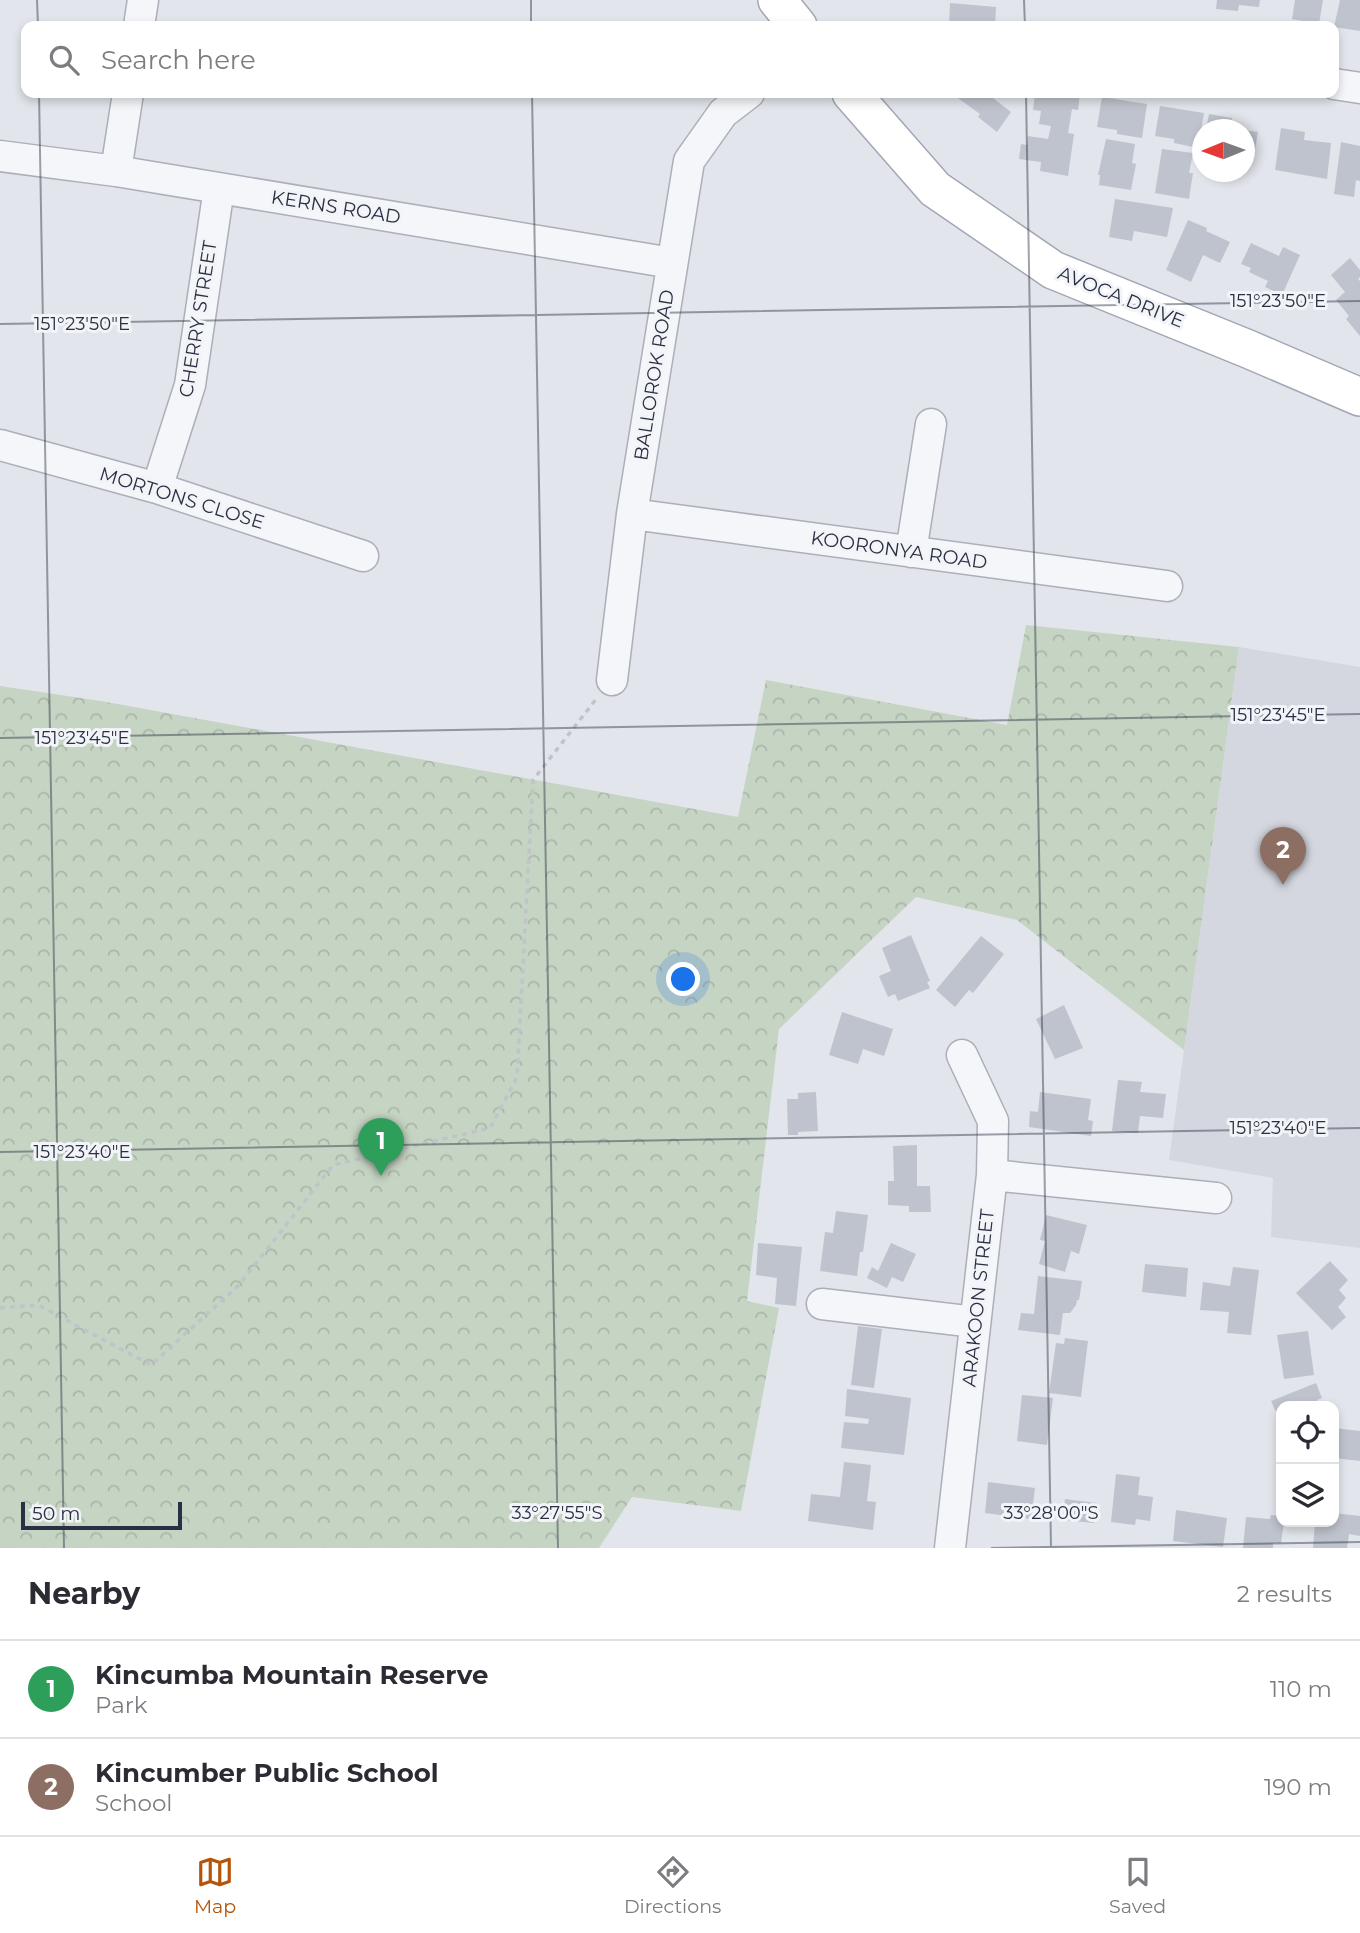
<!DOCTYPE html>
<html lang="en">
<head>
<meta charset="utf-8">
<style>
	:root { --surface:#fff; --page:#f7f7f7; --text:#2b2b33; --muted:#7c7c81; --line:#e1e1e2; --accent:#b45309 }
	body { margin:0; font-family:Montserrat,sans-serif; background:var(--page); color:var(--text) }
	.controls { position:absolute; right:21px; bottom:21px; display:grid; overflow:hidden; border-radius:14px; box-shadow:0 4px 10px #0003 }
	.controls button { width:63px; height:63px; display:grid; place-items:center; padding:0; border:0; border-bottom:2px solid var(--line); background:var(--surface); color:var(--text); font:35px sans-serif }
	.compass { position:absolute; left:1192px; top:119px; width:63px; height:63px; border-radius:50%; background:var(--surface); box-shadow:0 4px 10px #0003; rotate:269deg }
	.scale { position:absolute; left:21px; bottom:18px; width:161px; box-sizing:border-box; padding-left:7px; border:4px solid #2a3043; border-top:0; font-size:19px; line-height:24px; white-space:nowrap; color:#2a3043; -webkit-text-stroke:5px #f2f4f8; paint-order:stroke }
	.you { position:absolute; left:684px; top:980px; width:24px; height:24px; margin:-18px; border:5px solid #fff; border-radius:50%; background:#1a73e8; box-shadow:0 0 0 10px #1a73e833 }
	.badge { display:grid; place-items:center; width:46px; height:46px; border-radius:50%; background:var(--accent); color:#fff; font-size:23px; font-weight:700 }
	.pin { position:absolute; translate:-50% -58px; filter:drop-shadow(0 2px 4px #0008) }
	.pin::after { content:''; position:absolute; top:37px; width:24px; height:21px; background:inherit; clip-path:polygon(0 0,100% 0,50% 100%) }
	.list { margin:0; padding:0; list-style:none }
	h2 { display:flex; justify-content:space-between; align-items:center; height:91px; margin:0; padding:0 28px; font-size:30px }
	h2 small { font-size:23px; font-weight:400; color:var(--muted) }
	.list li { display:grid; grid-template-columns:46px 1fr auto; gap:21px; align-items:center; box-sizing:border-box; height:98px; padding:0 28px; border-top:2px solid var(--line) }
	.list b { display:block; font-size:26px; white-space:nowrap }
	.list p { margin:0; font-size:23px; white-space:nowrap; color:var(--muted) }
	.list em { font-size:23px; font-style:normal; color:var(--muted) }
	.icon { flex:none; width:38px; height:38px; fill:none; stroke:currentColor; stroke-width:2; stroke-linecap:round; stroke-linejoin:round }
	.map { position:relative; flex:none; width:1360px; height:1548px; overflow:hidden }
	.search { position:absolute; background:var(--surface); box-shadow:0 4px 10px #0003; left:21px; right:21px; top:21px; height:77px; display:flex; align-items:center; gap:18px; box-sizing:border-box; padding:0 24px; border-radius:14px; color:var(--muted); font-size:26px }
	.sheet { height:287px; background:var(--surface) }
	nav { display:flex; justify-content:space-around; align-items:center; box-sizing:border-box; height:98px; border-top:2px solid var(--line); background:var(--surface); font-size:19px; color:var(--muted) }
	nav a { display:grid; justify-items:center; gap:4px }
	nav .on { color:var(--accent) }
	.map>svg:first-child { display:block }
</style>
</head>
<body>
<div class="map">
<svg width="1360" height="1548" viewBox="0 0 1360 1548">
	<defs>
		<pattern id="park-crowns" width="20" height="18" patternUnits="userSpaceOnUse" patternTransform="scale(1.75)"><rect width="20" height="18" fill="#c6d4c3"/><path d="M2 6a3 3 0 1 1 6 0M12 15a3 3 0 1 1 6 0" fill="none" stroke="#aab6a9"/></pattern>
	</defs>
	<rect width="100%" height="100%" fill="#e2e5eb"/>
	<!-- built -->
	<path fill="#d4d7df" d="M1239,647l121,20v581l-89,-11 2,-59 -104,-18z"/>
	<!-- park -->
	<path fill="url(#park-crowns)" d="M1026,625l213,22 -55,403 -167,-130 -101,-23 -137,132 -32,272 32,7 -38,203 -109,-14 -33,51h-599v-862l101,15 637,116 28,-137 241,45z"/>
	<!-- building -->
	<path fill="#bfc3cd" d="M1217,0h43l-1,7 -20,-2 -1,6 -22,-2z
		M1295,0h28l-4,24 -27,-5z
		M1340,0h20v31l-26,-4z
		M950,3l46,4 -1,19h-46z
		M951,93h46l-4,5 18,14 -14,20 -19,-15 2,-3z
		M1035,93h45l-2,17 -6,-1 -4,24 6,1 -6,42 -28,-5 1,-9 -22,-3 2,-15 6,1 1,-9 20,3 3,-13 -12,-2 2,-13 -8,-1z
		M1102,97l45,7 -5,34 -25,-4v-4l-20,-3z
		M1160,106l44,7 -6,35 -24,-5v-4l-19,-3z
		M1209,114l23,4 -2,12h-24z
		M1281,128l24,4 -1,8 27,3 -4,36 -52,-9z
		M1244,130l14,2 -4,24 -10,-2z
		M1106,139l29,5 -3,19 4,1 -5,26 -32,-5 1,-10h-2z
		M1341,142l19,4v35l-4,-1 -2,17 -20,-3z
		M1162,149l31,4 -4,20h4l-4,26 -34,-6z
		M1115,199l58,9 -6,29 -33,-6 -2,10 -23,-4z
		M1188,220l19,8 -1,3 24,11 -10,21 -17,-8 -12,27 -25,-12z
		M1251,243l28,13 4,-9 17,8 -18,40 -17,-8 3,-6 -19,-9 2,-4 -10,-4z
		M1350,258l10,12v7l-2,2 2,2v55l-14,-17 3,-3 -13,-16 9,-8 -14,-17z
		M911,935l19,46 -3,1 3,6 -32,13 -3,-7 -7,3 -9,-21 12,-5 -9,-23z
		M981,936l23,18 -31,39 -4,-3 -14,17 -19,-17z
		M1064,1005l19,43 -28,11 -19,-40z
		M842,1012l51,17 -9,27 -21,-7 -5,15 -29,-9z
		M1118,1080l24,2 -2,10 26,2 -3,24 -23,-2 -2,17 -26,-2z
		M816,1092l2,39 -20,1v3h-10l-1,-36h11v-6z
		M1040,1092l51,7 -3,21 5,1 -2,15 -62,-9 1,-16 8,1z
		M917,1145v41h13l1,26h-22v-6l-21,-1v-24h6l-1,-35z
		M836,1211l32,4 -5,37h-3l-3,24 -37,-5 5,-39 8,1z
		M1046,1215l41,10 -8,29 -8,-3 -6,21 -26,-8 6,-23 -5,-1z
		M758,1243l44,4 -6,59 -21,-2 2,-26 -21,-3z
		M891,1243l25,11 -13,28 -11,-5 -5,11 -20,-10 5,-11 6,4z
		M1330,1261l18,19 -9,10 7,8 -8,9 8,10 -14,13 -36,-37z
		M1145,1264l43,4 -2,29 -44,-5z
		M1233,1267l26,3 -8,65 -24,-2 2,-21 -29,-2 3,-28 27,4z
		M1038,1276l44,5 -3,19h-2l-1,5 -6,8h-7l-3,22 -42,-5 3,-17 13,1z
		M858,1326l24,3 -8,59 -23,-3z
		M1308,1331l6,44 -30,4 -7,-44z
		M1065,1338l23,3 -7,56 -32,-4 7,-50 8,1z
		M1316,1383l6,15 -5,2 2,6h-38v17l-10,-22z
		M847,1389l64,9 -7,57 -63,-7 3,-26 24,2 1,-5 -24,-3z
		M1022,1395l31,3 -6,47 -30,-4z
		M1334,1428l26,3v30l-26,-3z
		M844,1462l27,3 -4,36 9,1 -3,28 -65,-9 3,-27 29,3z
		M1116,1474l24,3 -2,18 15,2 -3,24 -14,-2 -1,6 -24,-3z
		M988,1482l47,6 -4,31 -46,-6z
		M1065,1499l31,4 -2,20 -31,-3z
		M1176,1510l51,8 -4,29 -50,-6z
		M1334,1513l26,3v20l-11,-2 -2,14h-34l2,-26h19z
		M1271,1515l10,1v6h3l-3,21h-8v5h-30l3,-31 24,2z"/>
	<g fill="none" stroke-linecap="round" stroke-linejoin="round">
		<!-- minor casing -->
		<g stroke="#abafb9" stroke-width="33">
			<path id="minor" d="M139,26l4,-26
				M1334,84l26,4
				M0,156l116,15 556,92
				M116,171l12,-78
				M0,445l157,43 206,68
				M157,488l33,-103 29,-197
				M632,514l535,72
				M911,552l20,-128
				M612,680l20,-166 57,-353 34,-48 26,-20
				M992,1175l224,23
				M822,1304l153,18
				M950,1548l42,-373 1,-54 -31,-66"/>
		</g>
		<!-- major casing -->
		<g stroke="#a2a7b6" stroke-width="40">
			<path id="major" d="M777,0l21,26
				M851,93l84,96 118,81 195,79 112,48"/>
		</g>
		<!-- path -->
		<path stroke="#c0c3ca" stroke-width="3.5" stroke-dasharray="5 5" stroke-linecap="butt" d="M0,1308l38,-3 113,60 88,-80 94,-120 157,-37 27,-51 16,-297 64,-82"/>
		<!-- minor -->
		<use href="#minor" stroke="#f5f6f9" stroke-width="30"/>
		<!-- major -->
		<use href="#major" stroke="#fff" stroke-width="37"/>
	</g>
	<!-- ticks -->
	<path fill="none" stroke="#2a3043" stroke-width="2" stroke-opacity="0.45" d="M37,0l1,26M531,0v26M1024,0l1,26M39,93l25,1455M532,93l26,1455M1026,93l25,1455M0,324l1360,-23M0,738l1360,-24M0,1152l1360,-24M991,1548l369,-6"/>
	<g text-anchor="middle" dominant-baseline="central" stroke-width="6" stroke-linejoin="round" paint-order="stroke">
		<!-- street labels -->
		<g font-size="19" fill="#2a3043" stroke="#f2f4f8">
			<text transform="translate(336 207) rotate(9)">KERNS ROAD</text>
			<text transform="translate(1121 297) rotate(22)">AVOCA DRIVE</text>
			<text transform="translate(198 319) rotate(-81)">CHERRY STREET</text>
			<text transform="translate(654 375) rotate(-81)">BALLOROK ROAD</text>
			<text transform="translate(182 498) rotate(17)">MORTONS CLOSE</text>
			<text transform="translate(899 550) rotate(8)">KOORONYA ROAD</text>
			<text transform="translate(978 1298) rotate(-84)">ARAKOON STREET</text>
		</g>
	</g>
	<g font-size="18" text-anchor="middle" fill="#2a3043" stroke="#f2f4f8" stroke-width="6" stroke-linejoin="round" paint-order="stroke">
		<text x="1278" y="307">151°23'50"E</text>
		<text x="82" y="330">151°23'50"E</text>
		<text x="1278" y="721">151°23'45"E</text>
		<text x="82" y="744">151°23'45"E</text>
		<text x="1278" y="1134">151°23'40"E</text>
		<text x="82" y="1158">151°23'40"E</text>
		<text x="557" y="1519">33°27'55"S</text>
		<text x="1051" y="1519">33°28'00"S</text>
	</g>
</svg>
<div class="controls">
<button><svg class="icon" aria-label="locate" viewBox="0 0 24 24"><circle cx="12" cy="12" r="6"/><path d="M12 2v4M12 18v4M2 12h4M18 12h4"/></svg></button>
<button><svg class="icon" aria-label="layers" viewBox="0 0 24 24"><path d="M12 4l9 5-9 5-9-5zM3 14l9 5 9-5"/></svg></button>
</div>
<svg class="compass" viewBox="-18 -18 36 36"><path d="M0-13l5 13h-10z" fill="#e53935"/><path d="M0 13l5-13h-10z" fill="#7c7c81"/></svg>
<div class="scale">50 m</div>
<div class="you"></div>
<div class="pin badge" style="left:381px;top:1176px;background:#2e9e5b">1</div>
<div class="pin badge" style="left:1283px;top:885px;background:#8d6e63">2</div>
<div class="search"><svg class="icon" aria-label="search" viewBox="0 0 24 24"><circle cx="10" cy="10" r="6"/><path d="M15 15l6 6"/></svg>Search here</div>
</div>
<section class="sheet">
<h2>Nearby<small>2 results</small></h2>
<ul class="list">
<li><span class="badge" style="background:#2e9e5b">1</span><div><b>Kincumba Mountain Reserve</b><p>Park</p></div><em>110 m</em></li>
<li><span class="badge" style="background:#8d6e63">2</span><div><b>Kincumber Public School</b><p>School</p></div><em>190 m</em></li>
</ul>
</section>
<nav>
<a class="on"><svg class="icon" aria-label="map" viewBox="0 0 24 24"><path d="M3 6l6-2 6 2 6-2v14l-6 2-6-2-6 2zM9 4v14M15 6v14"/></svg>Map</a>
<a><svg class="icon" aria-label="directions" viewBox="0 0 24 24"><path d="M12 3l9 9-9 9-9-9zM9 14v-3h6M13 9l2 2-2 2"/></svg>Directions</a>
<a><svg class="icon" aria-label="saved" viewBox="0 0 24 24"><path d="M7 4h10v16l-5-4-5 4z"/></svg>Saved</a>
</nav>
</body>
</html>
